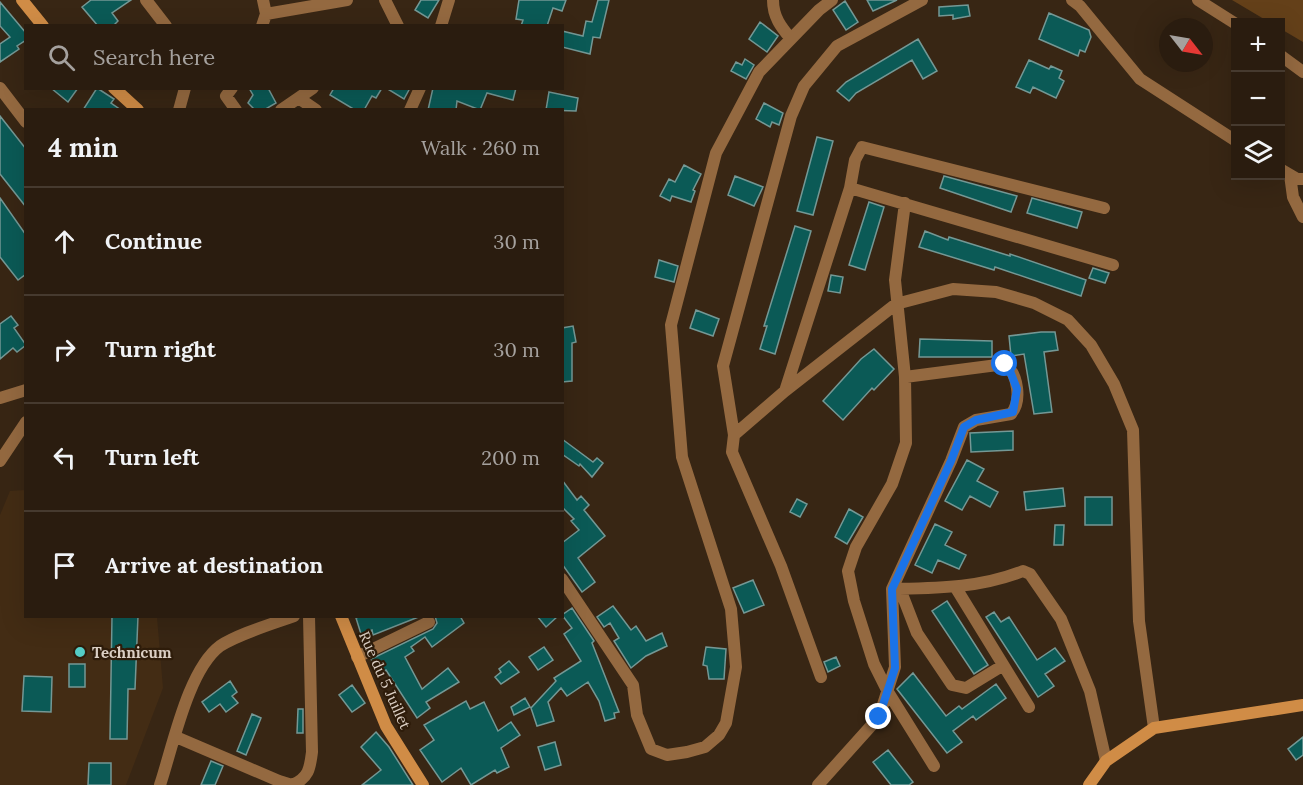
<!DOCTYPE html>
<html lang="en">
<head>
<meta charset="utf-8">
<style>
	:root { --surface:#2a1c0f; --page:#322518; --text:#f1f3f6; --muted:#a5a19e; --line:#463a2f }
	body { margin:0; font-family:Lora,serif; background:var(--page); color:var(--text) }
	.controls { position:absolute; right:18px; top:18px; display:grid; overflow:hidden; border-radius:0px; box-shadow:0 6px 24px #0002 }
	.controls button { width:54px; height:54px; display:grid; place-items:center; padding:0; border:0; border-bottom:2px solid var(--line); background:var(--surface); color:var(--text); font:30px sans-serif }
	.compass { position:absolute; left:1159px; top:18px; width:54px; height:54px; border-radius:50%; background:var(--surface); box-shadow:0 6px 24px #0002; rotate:121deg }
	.stop { position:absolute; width:18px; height:18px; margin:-14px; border:4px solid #1a73e8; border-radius:50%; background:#fff }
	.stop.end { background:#1a73e8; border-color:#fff; box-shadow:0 2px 6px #0008 }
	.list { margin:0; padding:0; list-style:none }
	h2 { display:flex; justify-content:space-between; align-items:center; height:78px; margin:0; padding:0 24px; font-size:26px }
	h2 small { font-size:20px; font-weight:400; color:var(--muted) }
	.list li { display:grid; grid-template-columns:39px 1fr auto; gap:18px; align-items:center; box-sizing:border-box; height:108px; padding:0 24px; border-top:2px solid var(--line) }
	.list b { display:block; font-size:22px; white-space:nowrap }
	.list em { font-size:20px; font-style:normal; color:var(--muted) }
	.icon { flex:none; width:33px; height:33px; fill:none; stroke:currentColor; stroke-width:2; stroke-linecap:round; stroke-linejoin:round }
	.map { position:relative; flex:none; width:1303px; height:785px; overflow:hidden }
	.search { position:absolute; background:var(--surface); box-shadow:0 6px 24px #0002; left:24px; top:24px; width:540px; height:66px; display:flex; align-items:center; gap:15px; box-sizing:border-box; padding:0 21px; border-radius:0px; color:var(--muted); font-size:22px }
	.panel { position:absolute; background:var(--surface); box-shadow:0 6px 24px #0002; left:24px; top:108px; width:540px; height:510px; border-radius:0px }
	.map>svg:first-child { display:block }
</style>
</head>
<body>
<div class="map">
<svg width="1303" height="785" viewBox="0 0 1303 785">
	<rect width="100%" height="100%" fill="#382614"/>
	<!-- built -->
	<path fill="#432c14" d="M25,490l1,126 131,1 6,71 -37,97h-126v-270l10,-24z"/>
	<!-- green -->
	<path fill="#644019" d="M1232,0h71v42l-22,-13 -1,-7h-11z"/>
	<!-- building -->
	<path fill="#0b5a56" stroke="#749895" stroke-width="1.5" d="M91,0h40l-19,13 6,8 -5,5h-15l-16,-19z
		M421,0h18l-11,18 -13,-8z
		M519,0h47l-4,11 -9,-3 -6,18h-26l2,-6 -7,-1z
		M598,0h11l-9,38 -7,-1 -3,17 -28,-7v-16l21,5 3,-15 6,1z
		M867,0h30l-24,11z
		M845,1l13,21 -12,8 -13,-20z
		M0,2l26,31v7l-9,6 2,3 -19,13v-18l10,-7 -10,-11z
		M968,5l2,11 -17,3v-4l-14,1v-9z
		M1049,13l40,17 2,7 -6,15 -5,-2 -2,6 -39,-17z
		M760,22l18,14 -11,16 -18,-13z
		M918,39l19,32 -14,8 -11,-19 -56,33 -7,8 -12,-10 9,-9z
		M745,59l9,6 -8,14 -15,-8 5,-9 6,3z
		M1029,60l20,9 2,-3 11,5 -3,7 5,3 -8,17 -23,-11 -3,6 -14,-6z
		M51,88h27l-10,14z
		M97,88l17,11 -3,4 10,7h-38z
		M249,88h19l8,15 -12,7h-9l-7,-7 5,-8z
		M334,88h48l-6,10 -4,-2 -8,14h-9l-25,-15z
		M386,88h24l-6,11z
		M433,88h83l-3,12 -26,-7 -7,17 -23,-9 -1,9h-28z
		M549,92l29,6 -2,13 -30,-1z
		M764,103l19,10 -4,12 -7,-3 -2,5 -14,-8z
		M0,116l26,33v58l-26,-33z
		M817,137l16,4 -20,74 -16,-4z
		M684,165l17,9 -8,16 2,1 -4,11 -19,-6 -2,5 -10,-5 9,-17 6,3z
		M735,176l28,11 -9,19 -26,-11z
		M944,176l73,20 -6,16 -71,-24z
		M0,198l26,37v39l-8,6 -18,-23z
		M1032,198l50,14 -5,16 -50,-15z
		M869,202l15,5 -19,63 -16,-5z
		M795,226l16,5 -36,123 -15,-5 7,-23h-3z
		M925,231l23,9 1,-3 61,19v-2l76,26 -5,16 -86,-29 -1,3 -75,-23z
		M659,260l19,6 -4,16 -19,-5z
		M1093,268l16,5 -4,10 -16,-5z
		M831,275l12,2 -3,16 -12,-2z
		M696,310l23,9 -6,17 -23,-8z
		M11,316l7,9 -4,3 12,17 -9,7 -4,-4 -13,11v-35z
		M573,326l3,16 -4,1v38l-10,1v-54z
		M1041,332h14l3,18 -14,2 8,60 -18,2 -10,-60 -13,2 -2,-20z
		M920,339l72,2v16h-73z
		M874,349l20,20 -20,21 -2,-2 -29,32 -20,-19 38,-42z
		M1013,431v19l-42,2 -1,-19z
		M562,439l31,23 4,-4 6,5 -11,14 -12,-13 -1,2 -17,-12z
		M967,460l17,9 -7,12 21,11 -8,15 -20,-11 -8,14 -17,-9z
		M562,480l15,20 4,-4 8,9 -5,5 21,26 -27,22 17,24 -13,10 -20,-28v-21l17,-13 -8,-9 3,-2 -12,-12z
		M1063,488l2,18 -39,4 -2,-18z
		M1085,497h27v28h-27z
		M797,499l10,5 -7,13 -10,-5z
		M849,509l14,8 -16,27 -12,-7z
		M935,524l17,8 -7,13 21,10 -7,14 -21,-9 -6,13 -17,-8z
		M1055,525h9l-1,20h-9z
		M753,580l11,25 -20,8 -11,-25z
		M947,601l41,64 -14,9 -42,-63z
		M613,606l18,24 5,-4 10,15 16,-8 5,13 -21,10 -15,12 -17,-27 5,-3 -9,-15 -6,4 -7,-10z
		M572,608l22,33 -2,2 27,69 -5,1 1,5 -10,3 -6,-20 -11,-19 -21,14 -6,-8 -13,14 6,19 -17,5 -6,-18 25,-27 -2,-3 27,-17 -17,-27 8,-6 -10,-13z
		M994,612l7,10 8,-5 28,43 18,-12 10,13 -20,13 9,12 -16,11 -52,-80z
		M112,616h26l-3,73h-7l-1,50h-17z
		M361,616h60l-48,19 -1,-5 -11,4 -5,-16z
		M435,616h25l4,7 -32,24 -7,-10 -14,10 3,4 -9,6 17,32 26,-21 11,14 -33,20 4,6 -13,10 -31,-48 -7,4 -8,-15 62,-30 4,-6z
		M537,616h21l-12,11z
		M544,647l9,13 -15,10 -9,-13z
		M706,647l20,2 -2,30h-15l-2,-13 -4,-1z
		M836,657l4,9 -12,6 -4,-10z
		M509,661l10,11 -18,12 -6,-7 6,-5 -2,-3z
		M69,664h16v23h-16z
		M913,673l33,43 13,-10 3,3 34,-25 10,14 -30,22 -3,-4 -20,15 9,11 -15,11 -50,-64z
		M24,676l28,1 -1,35 -29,-1z
		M230,681l7,11 -5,4 6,7 -12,9 -6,-8 -11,8 -7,-10z
		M352,685l13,18 -13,9 -13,-17z
		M525,698l5,9 -16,8 -3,-8z
		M466,701l4,8 14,-7 14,29 13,-9 9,13 -19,13 8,19 -12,6 -2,-3 -24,15 -10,-17 -19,14 -22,-32 14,-10 -10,-15z
		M298,709h5v24h-6z
		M252,714l9,4 -15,37 -9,-4z
		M376,732l13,15 24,38h-51l19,-15 -20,-23z
		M1303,737v18l-7,5 -8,-11z
		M555,742l6,23 -16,5 -7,-23z
		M888,750l25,32 -4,3h-18l-18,-23z
		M211,761l12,5 -8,19h-14z
		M89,763h22v22h-23z"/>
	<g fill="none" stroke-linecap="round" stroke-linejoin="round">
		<!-- street -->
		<path stroke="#946940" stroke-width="12" d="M146,0l20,26
			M385,0l13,26
			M773,0c0,17 8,27 18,39
			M1072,0l8,6 60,73 96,62
			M1198,0l38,24
			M266,14l81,-14
			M262,26l4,-12 -3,-14
			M441,26l8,-26
			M1280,55l23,17
			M0,88l26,34
			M232,88l-6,8 10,14
			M300,99l16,11
			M179,110l6,-22
			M281,110l32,-22
			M410,110l10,-22
			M1280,169l17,10h6
			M1290,175l3,22 10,20
			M850,188l263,77
			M905,203l-10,77 10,97 1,66 -14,41 -36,63 -8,24 6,30 20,63 14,28 46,74
			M785,391l65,-203 5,-28 7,-13 242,61
			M0,398l26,-8
			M734,435l-11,-69 68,-250 13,-30 33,-40 85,-46
			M0,461l26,-39
			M562,579l71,106 4,30 14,34 16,6 20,-3 18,-5 14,-12 7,-12 10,-56 -5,-58 -49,-152 -11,-132 45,-172 43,-81 60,-62 13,-10
			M956,588l73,119
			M892,589c46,-1 88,-1 131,-18l7,3 31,45 29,72 16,70
			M900,589l17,44 35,52 14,3 36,-22
			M357,657l72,-35
			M821,677l-40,-111 -49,-114 2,-17 51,-44 111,-87 57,-15 43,3 38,11 34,17 23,25 23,39 19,46 6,191 15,107
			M176,737l103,44 13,4c17,-7 18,-17 20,-33l-3,-136
			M160,785c13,-39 28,-115 60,-139 18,-12 52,-22 74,-30
			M818,785l61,-68 16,-50 -3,-78 59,-128 13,-34 12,-7 35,-6c11,-13 7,-40 -6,-50l-100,13"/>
		<!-- secondary -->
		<path stroke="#d08c46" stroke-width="12" d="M22,0l21,26
			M114,88l24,22
			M341,616l45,110 37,59
			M1089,785l17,-24 48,-33 149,-23"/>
	</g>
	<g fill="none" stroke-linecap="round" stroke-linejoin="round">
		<!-- route -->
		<path stroke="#1a73e8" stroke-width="8" d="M879,717l16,-49 -3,-79 59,-128 13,-34 12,-7 37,-8 4,-23 -9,-23 -3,-2"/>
	</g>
	<!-- markers -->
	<circle fill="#54cdc6" stroke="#2e1c0a" stroke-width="2" cx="80" cy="652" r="6"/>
	<g text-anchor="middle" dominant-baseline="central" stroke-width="4.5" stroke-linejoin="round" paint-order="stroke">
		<!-- poi labels -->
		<g font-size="15" font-weight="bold" fill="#dbcfc4" stroke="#2e1c0a" text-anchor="start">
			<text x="92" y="652">Technicum</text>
		</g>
		<!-- street labels -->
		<g font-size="15" fill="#dbcfc4" stroke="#2e1c0a">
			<text transform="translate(385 680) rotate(66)">Rue du 5 Juillet</text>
		</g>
	</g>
</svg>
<div class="controls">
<button>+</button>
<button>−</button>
<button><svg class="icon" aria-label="layers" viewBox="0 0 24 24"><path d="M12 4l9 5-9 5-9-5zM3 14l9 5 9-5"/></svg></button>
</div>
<svg class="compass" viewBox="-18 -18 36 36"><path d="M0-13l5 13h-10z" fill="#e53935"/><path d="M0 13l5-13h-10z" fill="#a5a19e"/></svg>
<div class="stop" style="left:1005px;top:364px"></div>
<div class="stop end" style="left:879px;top:717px"></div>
<div class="search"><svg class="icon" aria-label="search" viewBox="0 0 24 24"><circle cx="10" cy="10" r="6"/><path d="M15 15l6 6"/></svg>Search here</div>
<section class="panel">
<h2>4 min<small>Walk · 260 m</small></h2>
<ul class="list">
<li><svg class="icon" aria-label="ahead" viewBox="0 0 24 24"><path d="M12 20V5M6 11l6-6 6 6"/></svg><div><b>Continue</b></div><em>30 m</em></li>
<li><svg class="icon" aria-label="right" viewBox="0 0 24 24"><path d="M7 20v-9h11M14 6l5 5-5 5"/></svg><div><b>Turn right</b></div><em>30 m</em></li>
<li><svg class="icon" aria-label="left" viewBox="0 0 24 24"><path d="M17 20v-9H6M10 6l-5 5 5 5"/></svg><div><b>Turn left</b></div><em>200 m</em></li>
<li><svg class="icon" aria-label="arrive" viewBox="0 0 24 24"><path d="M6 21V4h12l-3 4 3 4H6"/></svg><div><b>Arrive at destination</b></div></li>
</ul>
</section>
</div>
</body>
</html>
